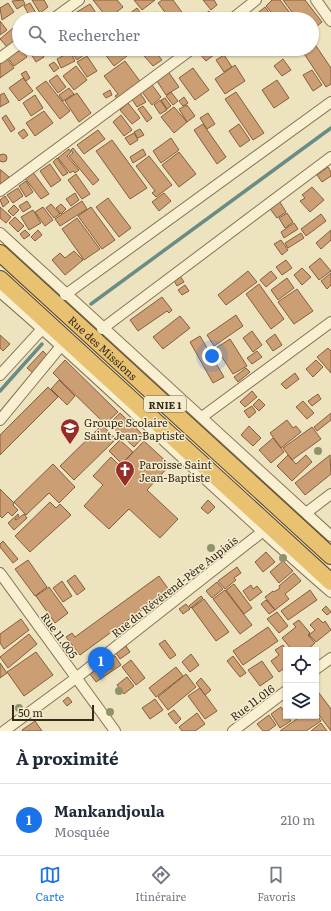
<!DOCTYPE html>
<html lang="fr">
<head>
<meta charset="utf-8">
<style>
	:root { --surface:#fff; --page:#f6f6f7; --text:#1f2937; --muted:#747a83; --line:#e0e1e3; --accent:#1a73e8 }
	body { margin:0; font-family:Literata,serif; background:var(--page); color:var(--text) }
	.controls { position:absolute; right:12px; bottom:12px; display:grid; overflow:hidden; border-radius:0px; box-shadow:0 1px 3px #0004 }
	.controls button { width:36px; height:36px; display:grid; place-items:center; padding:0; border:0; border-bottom:1px solid var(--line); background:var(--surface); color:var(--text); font:20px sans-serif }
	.scale { position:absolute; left:12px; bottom:10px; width:82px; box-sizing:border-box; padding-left:4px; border:2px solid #362a1c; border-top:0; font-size:11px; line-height:14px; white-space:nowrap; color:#362a1c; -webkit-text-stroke:3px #f5ecce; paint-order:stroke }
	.you { position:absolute; left:212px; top:356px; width:14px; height:14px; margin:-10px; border:3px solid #fff; border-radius:50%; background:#1a73e8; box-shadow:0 0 0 6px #1a73e833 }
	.badge { display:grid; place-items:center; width:26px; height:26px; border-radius:50%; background:var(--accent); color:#fff; font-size:13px; font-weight:700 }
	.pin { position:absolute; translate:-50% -33px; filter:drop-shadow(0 1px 2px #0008) }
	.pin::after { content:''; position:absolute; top:21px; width:14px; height:12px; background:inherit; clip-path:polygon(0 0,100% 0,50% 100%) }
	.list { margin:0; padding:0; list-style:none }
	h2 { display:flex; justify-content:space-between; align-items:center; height:52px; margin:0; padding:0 16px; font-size:17px }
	h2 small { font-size:13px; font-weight:400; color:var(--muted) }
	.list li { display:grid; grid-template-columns:26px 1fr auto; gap:12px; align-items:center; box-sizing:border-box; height:72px; padding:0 16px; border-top:1px solid var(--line) }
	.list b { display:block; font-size:15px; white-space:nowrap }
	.list p { margin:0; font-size:13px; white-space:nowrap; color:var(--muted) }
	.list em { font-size:13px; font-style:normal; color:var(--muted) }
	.icon { flex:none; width:22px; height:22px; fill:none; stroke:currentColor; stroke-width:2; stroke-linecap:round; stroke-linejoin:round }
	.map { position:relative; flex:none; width:331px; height:731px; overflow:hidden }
	.search { position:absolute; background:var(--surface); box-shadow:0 1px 3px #0004; left:12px; right:12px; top:12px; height:44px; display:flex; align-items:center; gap:10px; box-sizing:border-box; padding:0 14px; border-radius:22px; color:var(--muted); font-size:15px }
	.sheet { height:124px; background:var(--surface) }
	nav { display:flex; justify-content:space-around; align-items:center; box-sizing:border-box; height:56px; border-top:1px solid var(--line); background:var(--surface); font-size:11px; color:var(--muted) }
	nav a { display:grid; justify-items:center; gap:2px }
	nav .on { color:var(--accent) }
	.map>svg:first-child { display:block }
</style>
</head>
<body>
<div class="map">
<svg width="331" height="731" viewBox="0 0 331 731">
	<rect width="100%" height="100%" fill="#eee3bf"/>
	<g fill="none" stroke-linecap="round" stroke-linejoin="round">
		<!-- stream -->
		<path stroke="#698d86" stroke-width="3.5" d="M91,304l240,-176
			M0,391l42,-47"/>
	</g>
	<!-- building -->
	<path fill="#cc9e74" stroke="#865e3d" d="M23,0l2,4 -8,5 -5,-8z
		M32,0h12l4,7 -8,6z
		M93,0h24l6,7 -15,12z
		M134,0h21l-13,10z
		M162,0h11l14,19h-17l-12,-16z
		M203,0h11l3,5 -6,5z
		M272,0h8l10,13 -7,6h-6l-11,-13z
		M283,0h22l17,22 -10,8v-11h-15z
		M8,3l6,9 -12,8 -2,-12z
		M30,3l6,10 -6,4 -6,-11z
		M90,4l6,9 -9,6h-12l-3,-4z
		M265,7l9,12h-16l-3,-4z
		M137,8l5,7 -7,4h-7l-2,-3z
		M209,11l2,3 3,-2 1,2 -2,2 2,3h-17z
		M156,12l5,7h-14l-1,-1z
		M0,21l7,9 -7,5z
		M13,28l6,7v3l-11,10 -8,-9z
		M312,40l19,28v16l-5,3 -25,-38h11z
		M20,49l7,8 -13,9 -6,-8z
		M39,49l5,8 -8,5 -5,-8z
		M73,49h11l3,4 -10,7 -7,-9z
		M101,49h35l-22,17z
		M138,49h15l9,11 -9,6z
		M204,49h7l4,5 -9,7 -7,-8z
		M70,52l5,9 -14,7 -4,-9z
		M224,55l8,12 -8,5 -8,-12z
		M87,56l10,15 -10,6 -10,-15z
		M7,59l7,9 -14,10v-14z
		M283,59l8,11 -9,6 -8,-10z
		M125,61l17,23 -23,17 -4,-5 3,-2 -14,-18z
		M54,62l5,6 -5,4 -5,-7z
		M235,65l10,16 -20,13 -10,-15z
		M76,66l11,14 -13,10 -11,-14z
		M193,68l16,22 -14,10 -16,-22z
		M167,70l12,17 -13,8 -11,-17z
		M312,70l10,15 -9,6 -10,-16z
		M26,71l4,7 -4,3 -5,-7z
		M57,75l9,12 -8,6 -9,-12z
		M23,78l10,13 -14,10 -10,-13z
		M277,80l12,18 -15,10 -12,-18z
		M46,81l24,30 -10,8 -24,-31z
		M152,85l9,12 -9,8 -10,-13z
		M69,88l5,6 -11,7 -4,-6z
		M110,90l2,5 -6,3 -3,-4z
		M171,92l7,9 -5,4 -7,-9z
		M236,92l28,41 -11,7 -28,-41z
		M4,93l5,9 -9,5v-12z
		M77,93l14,20 -12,9 -14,-21z
		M140,93l6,9 -9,5 -6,-9z
		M35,95l8,13 -12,8 -8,-13z
		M184,97l4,6 -5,3 -4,-5z
		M165,98l6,8 -4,3 -6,-9z
		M160,100l7,10 -7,4 -6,-9z
		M128,103l12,15 -8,6 -12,-14z
		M187,105l8,11 -8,6 -8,-13z
		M143,106l9,12 -5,4 -9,-13z
		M174,107l13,15 -13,11 -13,-16z
		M44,111l9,12 -18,13 -9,-13z
		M208,113l7,11 -8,5 -7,-11z
		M6,115l9,14 -4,3 -9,-14z
		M121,115l11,15 -8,6 -11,-14z
		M203,124l23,33 -9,7 -23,-34z
		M239,124l11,16 -10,7 -11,-16z
		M24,129l4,6 -5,4 -5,-6z
		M140,129l4,6 -6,3 -4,-6z
		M98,130l7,9 -21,15 -7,-9z
		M134,133l4,7 -8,5 -5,-7z
		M171,138l8,12 -18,13 -8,-12z
		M112,140l35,48 -17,11 -34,-48z
		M73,148l26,32 -6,5 -24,-29 4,-3 -2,-3z
		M69,149l2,3 -4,4 12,14 -4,3 -2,-2 -3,2 -12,-15z
		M143,149l3,6 -13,8 -3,-6z
		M179,152l17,22 -17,13 -17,-22z
		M-1 158a4 4 0 1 1 8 0a4 4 0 1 1-8 0Z
		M149,156l23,29 -16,12 -4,-4 3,-2 -19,-25z
		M57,158l11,15 -5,3 -10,-14z
		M50,164l11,16 -10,7 -11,-16z
		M328,167l3,5v4l-9,6 -5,-7z
		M1,170l8,7 -9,9v-16z
		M32,171l17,23 -8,5 -17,-22z
		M76,174l14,20 -8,5 -14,-19z
		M26,181l7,11 -7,5 -7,-11z
		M312,187l12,13 -14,12 -10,-11 5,-3 -3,-3z
		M18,188l5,8 -10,7 -6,-8z
		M75,193l4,7 -8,6 -5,-7z
		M164,193l7,8 -12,10 -7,-9z
		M5,196l4,6 -6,5 -3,-7z
		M108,198l23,30 -12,9 -23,-30z
		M278,199l8,13 -9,6 -9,-12z
		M27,201l4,6 -8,5 -4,-6z
		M82,201l5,8 -27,17 -5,-7z
		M51,204l9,10 -6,4 -8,-10z
		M61,204l5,5 -5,5 -5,-6z
		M14,205l5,5 -6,6 -5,-5z
		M0,207l11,10 -5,6 -6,-5z
		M43,207l10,13 -8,6 -10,-14z
		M91,207l24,33 -13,9 -24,-33z
		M33,210l8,13 -12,7 -8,-13z
		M287,213l6,9 -8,6 -6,-10z
		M321,214l5,7 -20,15 -5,-7z
		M15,217l9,9 -6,6 -9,-9z
		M77,218l23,31 -16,11 -22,-31z
		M294,223l4,6 -14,9 -3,-6z
		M25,230l5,5 -6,4 -4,-5z
		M38,230l4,5 -7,6 -4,-4z
		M331,230v10l-10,9 -5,-6z
		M301,233l3,5 -16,10 -3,-5z
		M281,240l7,10 -6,5 -8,-11z
		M74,251l9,9 -18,15 -13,-15 8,-7 5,5z
		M320,258l11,13 -12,9 -10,-13z
		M286,260l6,8 -10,7 -6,-8z
		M302,268l9,9 -9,8 -8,-10z
		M248,271l9,11 -31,23 -8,-10z
		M271,271l6,7 -11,9 -6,-7z
		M178,273l6,9 -7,4 -5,-9z
		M331,273v12l-4,4 -6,-8z
		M287,278l7,10 -16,12 -7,-10z
		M259,284l25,35 -13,10 -25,-35z
		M185,285l4,6 -7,4 -4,-5z
		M297,289l16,22 -19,13 -16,-22z
		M162,297l10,13 -3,3 -2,-2 -29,20 -8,-11z
		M236,315l7,11 -29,20 -7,-11z
		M180,316l10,12 -27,21 -10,-12z
		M252,331l10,14 -9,7 -10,-14z
		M275,334l7,11 -9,6 -7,-10z
		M0,335l10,9 -7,7 -3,-3z
		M200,336l24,41 -11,6 -23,-41z
		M230,339l17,27 -14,8 -17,-26z
		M328,348l3,3v22l-14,-16z
		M43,351l5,5 -15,17 -6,-5z
		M257,351l5,6 -10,7 -5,-6z
		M65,360l53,52 -13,12 -52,-51z
		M316,360l7,7 -10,10 -7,-8z
		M246,368l4,4 -12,10 -4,-5z
		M295,373l4,6 -13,10 -5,-5z
		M59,380l16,16 -8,9 -16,-16z
		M48,387l10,10 -58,58v-20z
		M252,391l5,6 -12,10 -5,-5z
		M318,394l3,5 -9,7 -4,-5z
		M259,399l6,6 -6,6 -6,-6z
		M303,401l11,12 -7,6 -11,-12z
		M252,406l4,6 -7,6 -5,-7z
		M120,413l24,23 -10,11 -25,-23z
		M331,413v7l-14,11 -3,-4z
		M287,420l6,8 3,-2 5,6 -20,16 -11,-15z
		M102,425l14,14 -42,41 -14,-14z
		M249,426l12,12 -8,8 -12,-11z
		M312,427l9,12 -29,21 -9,-12z
		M273,438l11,14 -13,11 -12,-13z
		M120,440l13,12 -11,12 -13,-13z
		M144,441l26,24 -23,25 31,29 -18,19 -31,-29 -20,20 -25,-23 19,-21 -10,-9 18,-19 9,9z
		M288,455l8,9 10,-9 6,7 -20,19 -15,-15z
		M330,455l1,19 -26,21 -10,-12z
		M53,464l22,23 -16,16 -10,-10 -23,22 -12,-13z
		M0,489l14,14 -1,2 5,5 -6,6 -4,-4 -6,6 -2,-2z
		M208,500l7,7 -7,7 -7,-6z
		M50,502l6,6 4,-4 11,11 -41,37 -15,-16z
		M18,514l1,2 -4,3 1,1 8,-6 3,4 -13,12 -6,-7z
		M3,541l15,18 -5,4 -13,-16v-3z
		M266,552l9,10 -12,10 -8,-10z
		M28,560l19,27 -12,9 -20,-27z
		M283,561l10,10 -14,12 -9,-11z
		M237,567l4,6 -7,5 2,2 -11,9 -7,-8z
		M294,573l7,8 -16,13 4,5 -14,11 -10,-13 8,-6 1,1 6,-4 -1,-2z
		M75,575l10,14 -8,6 -10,-14z
		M159,576l10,14 -89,65 -14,-18 6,-4 3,4z
		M62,581l10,15 -9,6 -10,-14z
		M217,582l6,7 -11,9 -6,-7z
		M234,584l18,24 -8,6 -18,-24z
		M251,585l2,4 4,-3 5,6 -12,9 -7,-10z
		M49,587l19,26 -13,10 -19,-27z
		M225,590l27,35 -12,9 -27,-35z
		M310,590l7,10 -29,20 -7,-9z
		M201,596l2,2 -12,10 -2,-2z
		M204,599l25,33 -13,9 -24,-33z
		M266,600l9,10 -6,4 -8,-10z
		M186,604l4,5 -7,5 -4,-5z
		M326,606l5,6 -4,3 -5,-5z
		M277,612l11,14 -9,7 -12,-14z
		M318,618l5,5 2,-2 6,9 -15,12 -7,-7 6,-5 -5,-5z
		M21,619l8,11 -25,19 -4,-6v-9z
		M299,620l11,13 -2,2 7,8 -8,7h-15l-10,-12 14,-11 -3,-3z
		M268,627l10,14 -35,24 -10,-14z
		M29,634l8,10 -29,24 -8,-11z
		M165,640l11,15 -6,4 -11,-15z
		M283,645l3,5v17l-7,5 -8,-11 8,-6 -4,-5z
		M126,646l4,6 -10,7 -4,-6z
		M36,652l17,23 -29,21 -17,-24z
		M191,654l8,11 -9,7 -8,-10z
		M115,656l6,9 -25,17 -6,-8z
		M233,656l13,17 -6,4 -13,-16z
		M131,660l14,18 -9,7 -14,-18z
		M262,661l11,16 -13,9 -12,-16z
		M0,663l7,10 -7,5z
		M176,667l7,9 -27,21 -7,-9z
		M186,674l10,13 -28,23 -10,-13z
		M127,677l7,9 -10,8 -7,-9z
		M201,678l10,12 -6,5 -9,-12z
		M200,688l17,23 -12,8 -17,-23z
		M319,693l12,16v22l-15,-20v-16z
		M68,697l4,5 -5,4 -4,-5z
		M155,699l8,11 -13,9 -8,-11z
		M281,707l10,14 -11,7 -9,-14z
		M174,710l7,9 -5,5 -8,-10z
		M197,713l8,11 -10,7h-13l-3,-4z
		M316,713l5,8 -15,10h-26l21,-15h15z
		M269,715l7,10 -8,6h-5l-6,-7z
		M35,721l7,10h-19l-1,-1z
		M321,723l6,8h-16z"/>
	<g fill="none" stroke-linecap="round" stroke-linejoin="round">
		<!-- minor casing -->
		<g stroke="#867357" stroke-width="12">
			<path id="minor" d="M316,0l15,21
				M53,19l26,-19
				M232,19l24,-19
				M0,58l19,-14
				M0,191l192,-142
				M0,233l331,303
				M0,292c113,97 218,203 331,300
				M65,295l266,-193
				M102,329l229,-172
				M0,375l43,-47
				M202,417l129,-95
				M0,420l61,-74
				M306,513l25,-19
				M0,573l115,158
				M316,669l15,-11
				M4,731l72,-53 186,-146
				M233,731l53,-40"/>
		</g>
		<!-- trunk casing -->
		<g stroke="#54412c" stroke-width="18">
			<g id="trunk">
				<path id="s1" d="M0,253l331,303"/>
				<path d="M0,279l331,303"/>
			</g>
		</g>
		<!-- minor -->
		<use href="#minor" stroke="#f9f0d2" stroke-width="10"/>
		<!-- trunk -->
		<use href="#trunk" stroke="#e8c271" stroke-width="16"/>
	</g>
	<!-- trees -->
	<g fill="#909369">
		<circle cx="318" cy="451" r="4"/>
		<circle cx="211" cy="548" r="4"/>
		<circle cx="283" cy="558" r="4"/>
		<circle cx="111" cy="666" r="4"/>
		<circle cx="119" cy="691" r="4"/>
		<circle cx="19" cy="708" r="4"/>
		<circle cx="110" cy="712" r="4"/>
	</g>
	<!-- icons -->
	<defs>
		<g id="school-pin" transform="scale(1)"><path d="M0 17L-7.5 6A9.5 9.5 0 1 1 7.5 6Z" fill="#962d27" stroke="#f5ecce"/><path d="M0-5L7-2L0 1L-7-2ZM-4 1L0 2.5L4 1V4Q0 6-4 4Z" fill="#fff"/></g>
		<g id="church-pin" transform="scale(1)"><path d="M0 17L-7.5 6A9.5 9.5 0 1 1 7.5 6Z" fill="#962d27" stroke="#f5ecce"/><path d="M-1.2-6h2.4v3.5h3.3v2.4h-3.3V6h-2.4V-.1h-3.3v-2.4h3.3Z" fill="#fff"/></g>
	</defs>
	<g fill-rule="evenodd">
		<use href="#school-pin" x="70" y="428"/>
		<use href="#church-pin" x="125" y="470"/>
	</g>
	<g text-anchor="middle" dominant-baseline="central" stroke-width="3" stroke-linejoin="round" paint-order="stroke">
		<!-- shield labels -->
		<rect fill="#f5ecce" stroke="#6f6451" stroke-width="1" x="144" y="396" width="42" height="16" rx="3"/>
		<g font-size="10" font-weight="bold" fill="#362a1c">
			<text x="165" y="404">RNIE 1</text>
		</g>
		<!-- street labels -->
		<g font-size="11" fill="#362a1c" stroke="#f5ecce">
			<text stroke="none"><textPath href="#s1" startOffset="140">Rue des Missions</textPath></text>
			<text transform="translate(174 586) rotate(-38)">Rue du Révérend-Père Aupiais</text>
			<text transform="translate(60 635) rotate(54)">Rue 11.005</text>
			<text transform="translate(252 702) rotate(-37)">Rue 11.016</text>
		</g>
		<!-- poi labels -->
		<g font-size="11" fill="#362a1c" stroke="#f5ecce" text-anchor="start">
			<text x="84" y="422">Groupe Scolaire<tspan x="84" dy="13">Saint Jean-Baptiste</tspan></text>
			<text x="139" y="464">Paroisse Saint<tspan x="139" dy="13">Jean-Baptiste</tspan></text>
		</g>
	</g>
</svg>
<div class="controls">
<button><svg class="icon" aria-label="locate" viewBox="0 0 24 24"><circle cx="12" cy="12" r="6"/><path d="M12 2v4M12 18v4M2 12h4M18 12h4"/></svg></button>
<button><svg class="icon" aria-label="layers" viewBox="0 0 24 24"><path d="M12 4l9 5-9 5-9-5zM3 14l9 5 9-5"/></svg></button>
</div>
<div class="scale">50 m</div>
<div class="you"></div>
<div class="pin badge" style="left:101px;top:680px">1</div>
<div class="search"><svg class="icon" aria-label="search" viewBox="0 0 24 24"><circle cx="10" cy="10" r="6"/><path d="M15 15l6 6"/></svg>Rechercher</div>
</div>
<section class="sheet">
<h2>À proximité<small></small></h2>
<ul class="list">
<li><span class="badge">1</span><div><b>Mankandjoula</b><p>Mosquée</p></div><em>210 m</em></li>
</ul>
</section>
<nav>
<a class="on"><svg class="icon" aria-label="map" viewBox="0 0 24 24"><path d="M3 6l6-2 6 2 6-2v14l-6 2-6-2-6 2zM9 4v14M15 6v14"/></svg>Carte</a>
<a><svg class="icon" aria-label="directions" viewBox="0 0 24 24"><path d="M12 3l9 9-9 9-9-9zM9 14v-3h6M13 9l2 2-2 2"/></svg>Itinéraire</a>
<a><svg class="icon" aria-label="saved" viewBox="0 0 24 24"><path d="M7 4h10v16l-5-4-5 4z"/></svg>Favoris</a>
</nav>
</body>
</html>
